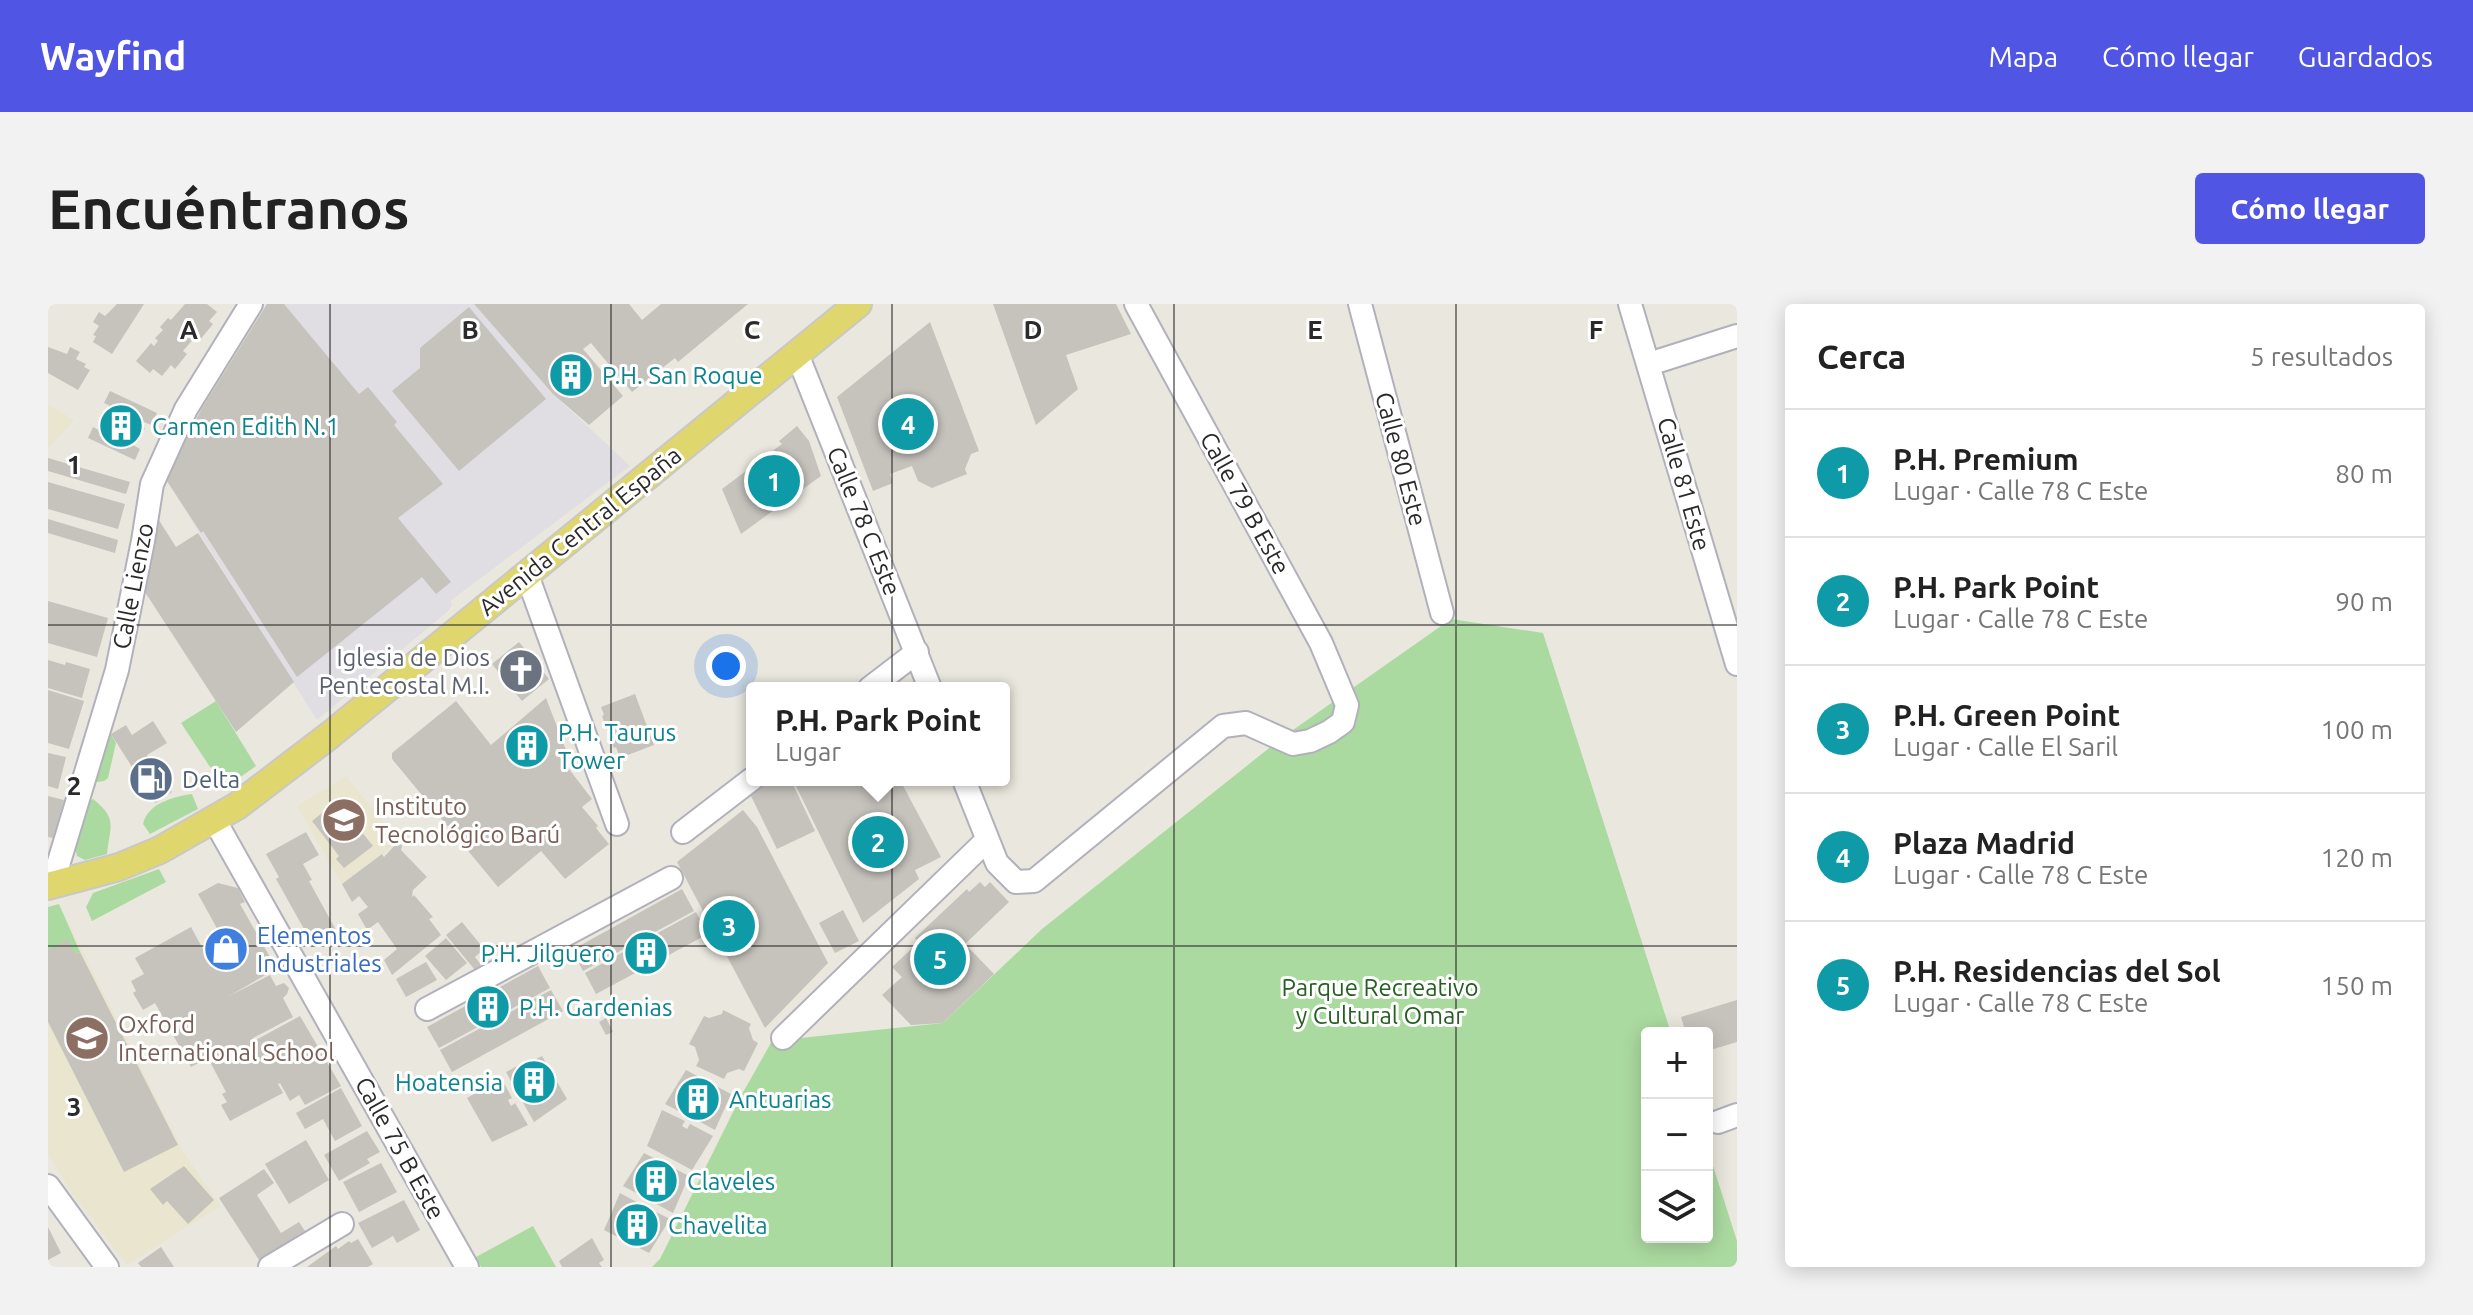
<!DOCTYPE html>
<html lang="es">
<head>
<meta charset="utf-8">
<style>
	:root { --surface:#fff; --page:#f2f2f2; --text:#222; --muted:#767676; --line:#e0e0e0; --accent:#5155e4 }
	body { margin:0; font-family:Ubuntu,sans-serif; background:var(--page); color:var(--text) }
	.controls { position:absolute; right:24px; bottom:24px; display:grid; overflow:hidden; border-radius:8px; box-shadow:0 4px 20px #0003 }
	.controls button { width:72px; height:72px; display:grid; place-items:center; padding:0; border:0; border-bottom:2px solid var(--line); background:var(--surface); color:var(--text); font:40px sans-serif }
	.you { position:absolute; left:678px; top:362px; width:28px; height:28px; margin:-20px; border:6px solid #fff; border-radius:50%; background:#1a73e8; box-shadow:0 0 0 12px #1a73e833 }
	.badge { display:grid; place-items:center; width:52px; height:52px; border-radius:50%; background:var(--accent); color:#fff; font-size:26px; font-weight:700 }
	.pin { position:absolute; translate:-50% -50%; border:4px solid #fff; box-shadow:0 2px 8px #0006 }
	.popup { position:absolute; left:698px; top:378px; width:264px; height:104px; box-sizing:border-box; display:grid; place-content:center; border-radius:8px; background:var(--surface); filter:drop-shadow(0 2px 6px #0005); font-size:26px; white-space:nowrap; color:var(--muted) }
	.popup b { font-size:30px; color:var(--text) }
	.popup::after { content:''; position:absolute; left:50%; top:100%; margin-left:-16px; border:16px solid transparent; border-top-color:var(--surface) }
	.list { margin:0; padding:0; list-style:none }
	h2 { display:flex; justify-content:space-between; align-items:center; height:104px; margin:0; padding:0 32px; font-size:34px }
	h2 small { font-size:26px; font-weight:400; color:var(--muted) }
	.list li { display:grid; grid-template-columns:52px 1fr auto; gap:24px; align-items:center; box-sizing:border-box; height:128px; padding:0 32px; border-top:2px solid var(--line) }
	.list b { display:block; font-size:30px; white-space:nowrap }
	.list p { margin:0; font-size:26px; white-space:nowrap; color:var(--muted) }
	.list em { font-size:26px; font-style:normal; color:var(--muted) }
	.icon { flex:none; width:44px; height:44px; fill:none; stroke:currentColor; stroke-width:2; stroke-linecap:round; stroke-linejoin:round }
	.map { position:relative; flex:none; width:1689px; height:963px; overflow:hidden; border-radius:8px }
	header { display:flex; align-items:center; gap:48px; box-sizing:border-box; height:112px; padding:0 40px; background:var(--accent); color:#fff }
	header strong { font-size:38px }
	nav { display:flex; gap:44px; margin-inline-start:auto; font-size:28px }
	.intro { display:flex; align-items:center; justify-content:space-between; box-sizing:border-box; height:192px; padding:0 48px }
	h1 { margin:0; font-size:56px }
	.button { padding:20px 36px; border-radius:8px; background:var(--accent); color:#fff; font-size:28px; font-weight:700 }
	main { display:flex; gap:48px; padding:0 48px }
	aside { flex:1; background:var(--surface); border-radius:8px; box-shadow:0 4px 20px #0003 }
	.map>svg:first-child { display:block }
</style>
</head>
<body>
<header>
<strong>Wayfind</strong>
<nav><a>Mapa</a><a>Cómo llegar</a><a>Guardados</a></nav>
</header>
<div class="intro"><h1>Encuéntranos</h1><a class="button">Cómo llegar</a></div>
<main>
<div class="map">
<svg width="1689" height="963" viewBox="0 0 1689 963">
	<rect width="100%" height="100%" fill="#eae7de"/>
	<!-- industrial -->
	<path fill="#e0dde3" d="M219,0h207l79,90 77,72 -180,135 2,4 -5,7 -130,108 -152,-242z"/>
	<!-- education -->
	<path fill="#eae5cf" d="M0,100l26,16 -26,29z
		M298,472l53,65 -57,43 -45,-78z
		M18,614l118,235 36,53 -93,59 -56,-73 -23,-38v-231z"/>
	<!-- green -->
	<path fill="#abdaa0" d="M1403,315l92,14 128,400h-24v204h60v-90l30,94v26h-1085l8,-8 81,-163 31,-55 171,-18 99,-94 241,-192z
		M168,397l40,65 -24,17 -22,-16 -29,-44z
		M63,430l5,9 -8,35 -4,3 -7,1 -4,-3 13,-42z
		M144,490l6,15 -48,25 -7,-10c5,-21 30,-27 49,-30z
		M45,495c25,20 17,26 14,55l-22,6 -8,-4 -2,-9 10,-42z
		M111,565l7,13 -74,39 -6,-14 7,-14z
		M11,600l21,48 -5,2 -27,-4v-43z
		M485,922l23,41h-75l-5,-10z"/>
	<!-- building -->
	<path fill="#c6c3bd" d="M69,0h27l-32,50 -19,-12 3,-6 -3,-1 6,-9 -6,-4 6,-10 6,4z
		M137,0h22l10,8 -8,9 4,3 -14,17 -4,-4 -12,14 4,3 -12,15 -4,-4 -9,11 -9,-7 -3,4 -14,-12 15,-18 3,3 4,-5 -3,-3 8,-8 -3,-3 8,-9 3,2z
		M219,0h17l75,90 9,-7 29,35 -3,3 49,59 -45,34 53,64 -15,12 -14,-17 -125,100 -94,-146 -2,2 -36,-55 37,-70z
		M426,0h155l13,16 19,-16h87l-70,58 -3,-4 -43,34 -41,-49 -8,6 40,47 -34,29 -36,-31z
		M945,0h123l15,30 -65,21 12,34 -42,36z
		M421,3l77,92 -87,72 -67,-80 28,-23v-20z
		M882,18l49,129 -8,3 -6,15 2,5 -35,14 -14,-7 -6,-15 -22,8 3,9 -20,8 -36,-94z
		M0,43l19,7 3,-7 10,5 -4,7 10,5 -2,3 6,3 -12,20 -30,-17z
		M62,87l47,22 -6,12 -7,-3 -2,5 3,1 -7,14 -3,-1 -2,4 7,4 -5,11 -47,-22 5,-11 6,3 11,-24 -6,-3z
		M749,122l12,15 12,35 -80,58 -19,-45 60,-45 -3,-3z
		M0,154l82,24 -4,12 -78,-23z
		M0,178l77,22 -7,25 -70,-20z
		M107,210l21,33 22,-14 96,149 -58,50 -95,-146z
		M0,215l70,21 -3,13 -67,-20z
		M0,297l60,17 -11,39 -49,-14z
		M471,338l30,37 -27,22 -30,-37z
		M0,356l17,5 1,-3 24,7 -8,29 -34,-10z
		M0,386l36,11 -15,48 -21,-6z
		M587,390l19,51 -34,13 -4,-11 -2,1 -12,-32 2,-1 -3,-8z
		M498,394l20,52 -7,6 33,43 -10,8 16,19 -2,2 13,16 -44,35 -24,-28 -43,36 -106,-128v-6l64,-52 35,44z
		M105,417l14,22 -20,12 25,37 -17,11 -44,-69 15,-9 6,10z
		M0,449l18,4 -8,32 -10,-3z
		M722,476h21l24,51 -38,18 -29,-59z
		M745,476h107l41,77 -26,13 4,9 -56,44z
		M0,492l16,4 -11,38 -5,-1z
		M289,497l36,45 -29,22 -8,-9 3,-3 -27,-35z
		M695,506l14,17 71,136 -63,65 -88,-166z
		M258,528l13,23 -16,9 9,16 -3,1 28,51 -24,13 -37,-66 3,-2 -13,-23z
		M352,539l2,3 -1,4 26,27 -14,13 -1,7 2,-2 19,22 -4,2 12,16 -49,40 -8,-15 13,-11 -19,-27 -11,8 -9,-16 10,-7 -9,-11 -7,6 -10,-18 40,-30 2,3 12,-13z
		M932,578l5,5 5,-5 19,20 -44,42 29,30 -51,49 -32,2 -29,-30 20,-18 -10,-10 27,-25 -4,-4 52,-49 2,3z
		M170,579l20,5 7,14 -5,2 30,53 -2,1 6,12 -45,26 41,-21 6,11 8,-3 5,5 -2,6 -4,4 10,19 -40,21 1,3 46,-25 41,70 -36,19 -6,-10 -9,6 -10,-18 -2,1 5,9 -53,28 -9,-16 6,-3 -5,-8 4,-2 -18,-34 -17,9 -36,-64 -12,7 -10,-17 3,-2 -5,-10 13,-7 -9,-16 56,-31 13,24 20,-10 -26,-47z
		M634,585l12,22 -111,60 -11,-21z
		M795,606l16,31 -24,12 -16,-30z
		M648,608l12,22 -112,60 -11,-21z
		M414,618l22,27 -9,8 6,8 -6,5 -29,-35z
		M398,634l21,25 -21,17 -21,-24z
		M20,636l7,14 5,-2 98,193 -54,27 -76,-150v-72z
		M378,658l11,18 -31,17 -10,-18z
		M490,662l12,22 -111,60 -12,-21z
		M503,686l12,21 -111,61 -12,-22z
		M1689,696v42l-30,9v-18h-21l-5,-16z
		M675,706l28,14 -2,4 4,12 5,3 -14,28 -5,-2 -12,4 -3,6 -28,-13 3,-6 -4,-13 -6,-3 15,-28 5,2 13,-4z
		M558,714l7,14 -7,3 -7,-13z
		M494,752l25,43 -33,23 -13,-23 5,-2 -3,-5 -5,2 -12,-22 17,-9 2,2z
		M638,766l45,24 -16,36 -22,-12 2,-5 -5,-2 -2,5 -23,-12z
		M452,772l12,22 -4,2 3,6 4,-3 13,22 -36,17 -25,-44 17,-10 -2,-2z
		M293,784l21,38 -27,15 -12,-22 -18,10 -9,-16z
		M614,806l23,11 -3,5 5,3 3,-5 23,12 -21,34 -45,-24z
		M319,827l13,21 -13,7 3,4 -31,18 -15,-26z
		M258,836l23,40 -40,24 -24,-40z
		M596,849l45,23 -16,37 -22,-12 2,-5 -5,-3 -2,5 -23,-12z
		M333,859l16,29 -38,20 -16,-30z
		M136,862l30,34 -26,24 -21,-23 -4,4 -13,-16z
		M216,865l10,14 -17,12 24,38 18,-11 8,12 -46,29 -42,-65z
		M572,889l22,12 -2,5 5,3 3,-5 22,11 -21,34 -45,-23z
		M356,896l16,30 -23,13 -4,-7 -21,12 -14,-25z
		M0,923l13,26 -13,7z
		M544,934l12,22 -5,3 3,4h-40l-3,-6z
		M310,935l15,25 -5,3h-61l29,-21 2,3 11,-8 2,2z
		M113,943l13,20h-33l-3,-4z"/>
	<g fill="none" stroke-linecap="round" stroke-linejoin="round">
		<!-- minor casing -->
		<g stroke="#b1b1bc" stroke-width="26">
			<path id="minor" d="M1312,0l82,309
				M1582,0l107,360
				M749,50l133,334
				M1601,60l88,-28
				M479,271l90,249
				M822,384l47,-36
				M916,476l33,83 19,19 18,-1 189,-155 23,-3 47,21 17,-3 19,-9 14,-10 4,-17 -26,-62 -185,-339
				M167,517l252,446
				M635,528l69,-53
				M4,581l65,-215 26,-129 9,-57 34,-75 65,-105
				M379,705l244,-131
				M735,734l204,-198
				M1670,818l19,-7
				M0,882l59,81
				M222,963l72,-43"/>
		</g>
		<!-- major casing -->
		<g stroke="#c8c8c8" stroke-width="30">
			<path id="major" d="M0,582l71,-19 41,-17 77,-44 93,-71 528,-431"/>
		</g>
		<!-- minor -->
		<use href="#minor" stroke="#fff" stroke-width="22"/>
		<!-- major -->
		<use href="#major" stroke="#dfd76d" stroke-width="26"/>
	</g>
	<!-- grid -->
	<path fill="none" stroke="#2a2a2a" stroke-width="2" stroke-opacity="0.55" d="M282,0v963M563,0v963M844,0v963M1126,0v963M1408,0v963M0,321h1689M0,642h1689"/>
	<!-- icons -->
	<defs>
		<g id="building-disc" transform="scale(2.3)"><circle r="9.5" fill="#0f9aa8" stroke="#fff"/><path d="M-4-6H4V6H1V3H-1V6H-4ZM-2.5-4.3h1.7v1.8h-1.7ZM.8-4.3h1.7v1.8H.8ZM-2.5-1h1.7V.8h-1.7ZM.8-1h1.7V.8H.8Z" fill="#fff"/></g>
		<g id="church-disc" transform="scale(2.3)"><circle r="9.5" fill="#6b7280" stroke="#fff"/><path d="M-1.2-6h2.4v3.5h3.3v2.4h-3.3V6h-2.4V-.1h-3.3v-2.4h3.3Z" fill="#fff"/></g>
		<g id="fuel-disc" transform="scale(2.3)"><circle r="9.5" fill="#5c6f8a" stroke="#fff"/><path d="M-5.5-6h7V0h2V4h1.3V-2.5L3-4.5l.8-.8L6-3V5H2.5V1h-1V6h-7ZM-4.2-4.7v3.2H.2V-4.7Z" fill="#fff"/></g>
		<g id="school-disc" transform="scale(2.3)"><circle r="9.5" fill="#8d6e63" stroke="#fff"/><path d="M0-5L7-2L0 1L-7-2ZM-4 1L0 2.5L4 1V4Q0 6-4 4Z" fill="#fff"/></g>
		<g id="shop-disc" transform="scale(2.3)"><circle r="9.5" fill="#3f7fe0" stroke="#fff"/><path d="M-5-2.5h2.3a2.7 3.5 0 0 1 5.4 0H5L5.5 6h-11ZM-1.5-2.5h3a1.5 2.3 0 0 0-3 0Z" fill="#fff"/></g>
		<g id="university-disc" transform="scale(2.3)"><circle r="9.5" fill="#8d6e63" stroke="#fff"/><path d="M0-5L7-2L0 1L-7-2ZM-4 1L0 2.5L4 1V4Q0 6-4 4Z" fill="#fff"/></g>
	</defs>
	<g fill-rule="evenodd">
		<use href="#building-disc" x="523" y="71"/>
		<use href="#building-disc" x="73" y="122"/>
		<use href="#church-disc" x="473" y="367"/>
		<use href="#building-disc" x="479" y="442"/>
		<use href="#fuel-disc" x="103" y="475"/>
		<use href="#school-disc" x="296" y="516"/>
		<use href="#shop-disc" x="178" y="645"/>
		<use href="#building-disc" x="598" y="649"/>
		<use href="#building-disc" x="440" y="703"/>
		<use href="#university-disc" x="39" y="734"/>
		<use href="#building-disc" x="486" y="778"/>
		<use href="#building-disc" x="650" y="795"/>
		<use href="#building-disc" x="608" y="877"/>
		<use href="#building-disc" x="589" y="921"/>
	</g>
	<g text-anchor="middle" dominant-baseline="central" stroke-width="6" stroke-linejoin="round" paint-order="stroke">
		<!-- culture labels -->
		<g font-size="24" fill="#0d838f" stroke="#fff" text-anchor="start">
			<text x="554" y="71">P.H. San Roque</text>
			<text x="104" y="122">Carmen Edith N.1</text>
			<text x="510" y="428">P.H. Taurus<tspan x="510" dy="28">Tower</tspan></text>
			<text x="567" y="649" text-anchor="end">P.H. Jilguero</text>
			<text x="471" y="703">P.H. Gardenias</text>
			<text x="455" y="778" text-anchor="end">Hoatensia</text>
			<text x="681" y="795">Antuarias</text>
			<text x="639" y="877">Claveles</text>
			<text x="620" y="921">Chavelita</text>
		</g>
		<!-- street labels -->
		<g font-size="24" fill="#2a2a2a" stroke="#fff">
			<text transform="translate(1353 155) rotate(75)">Calle 80 Este</text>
			<text transform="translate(1636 180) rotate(74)">Calle 81 Este</text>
			<text transform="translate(1197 199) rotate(61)">Calle 79 B Este</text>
			<text transform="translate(816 217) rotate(68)">Calle 78 C Este</text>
			<text transform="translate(532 227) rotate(-39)">Avenida Central España</text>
			<text transform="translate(85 282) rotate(-79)">Calle Lienzo</text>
			<text transform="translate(352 844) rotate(61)">Calle 75 B Este</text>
		</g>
		<!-- worship labels -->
		<g font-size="24" fill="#5b616d" stroke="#fff" text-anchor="end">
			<text x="442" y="353">Iglesia de Dios<tspan x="442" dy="28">Pentecostal M.I.</tspan></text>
		</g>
		<!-- service labels -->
		<g font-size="24" fill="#4e5e75" stroke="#fff" text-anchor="start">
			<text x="134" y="475">Delta</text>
		</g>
		<!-- education labels -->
		<g font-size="24" fill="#785e54" stroke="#fff" text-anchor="start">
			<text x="327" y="502">Instituto<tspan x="327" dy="28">Tecnológico Barú</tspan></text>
			<text x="70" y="720">Oxford<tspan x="70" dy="28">International School</tspan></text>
		</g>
		<!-- shop labels -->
		<g font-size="24" fill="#366cbe" stroke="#fff" text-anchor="start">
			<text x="209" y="631">Elementos<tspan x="209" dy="28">Industriales</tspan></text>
		</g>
		<!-- park labels -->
		<g font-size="24" fill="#265e23" stroke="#fff">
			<text x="1332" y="683">Parque Recreativo<tspan x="1332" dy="28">y Cultural Omar</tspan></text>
		</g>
	</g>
	<g font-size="26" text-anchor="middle" font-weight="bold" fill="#2a2a2a" stroke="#fff" stroke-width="6" stroke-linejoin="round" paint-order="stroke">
		<text x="141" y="35">A</text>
		<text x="422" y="35">B</text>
		<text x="704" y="35">C</text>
		<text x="985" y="35">D</text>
		<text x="1267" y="35">E</text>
		<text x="1548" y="35">F</text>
		<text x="26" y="170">1</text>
		<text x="26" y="491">2</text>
		<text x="26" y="812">3</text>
	</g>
</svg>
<div class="controls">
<button>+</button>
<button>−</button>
<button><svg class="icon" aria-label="layers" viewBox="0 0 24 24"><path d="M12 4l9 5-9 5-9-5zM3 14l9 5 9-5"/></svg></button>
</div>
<div class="you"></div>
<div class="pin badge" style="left:726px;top:177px;background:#0f9aa8">1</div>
<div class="pin badge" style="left:830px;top:538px;background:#0f9aa8">2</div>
<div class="popup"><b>P.H. Park Point</b>Lugar</div>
<div class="pin badge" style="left:681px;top:622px;background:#0f9aa8">3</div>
<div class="pin badge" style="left:860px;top:120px;background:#0f9aa8">4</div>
<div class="pin badge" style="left:892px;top:655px;background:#0f9aa8">5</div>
</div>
<aside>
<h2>Cerca<small>5 resultados</small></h2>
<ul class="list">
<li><span class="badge" style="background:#0f9aa8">1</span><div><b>P.H. Premium</b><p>Lugar · Calle 78 C Este</p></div><em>80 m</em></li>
<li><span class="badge" style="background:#0f9aa8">2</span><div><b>P.H. Park Point</b><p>Lugar · Calle 78 C Este</p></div><em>90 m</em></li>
<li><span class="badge" style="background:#0f9aa8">3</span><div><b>P.H. Green Point</b><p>Lugar · Calle El Saril</p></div><em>100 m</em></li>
<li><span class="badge" style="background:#0f9aa8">4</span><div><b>Plaza Madrid</b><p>Lugar · Calle 78 C Este</p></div><em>120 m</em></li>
<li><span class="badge" style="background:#0f9aa8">5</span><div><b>P.H. Residencias del Sol</b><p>Lugar · Calle 78 C Este</p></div><em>150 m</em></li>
</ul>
</aside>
</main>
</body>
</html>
